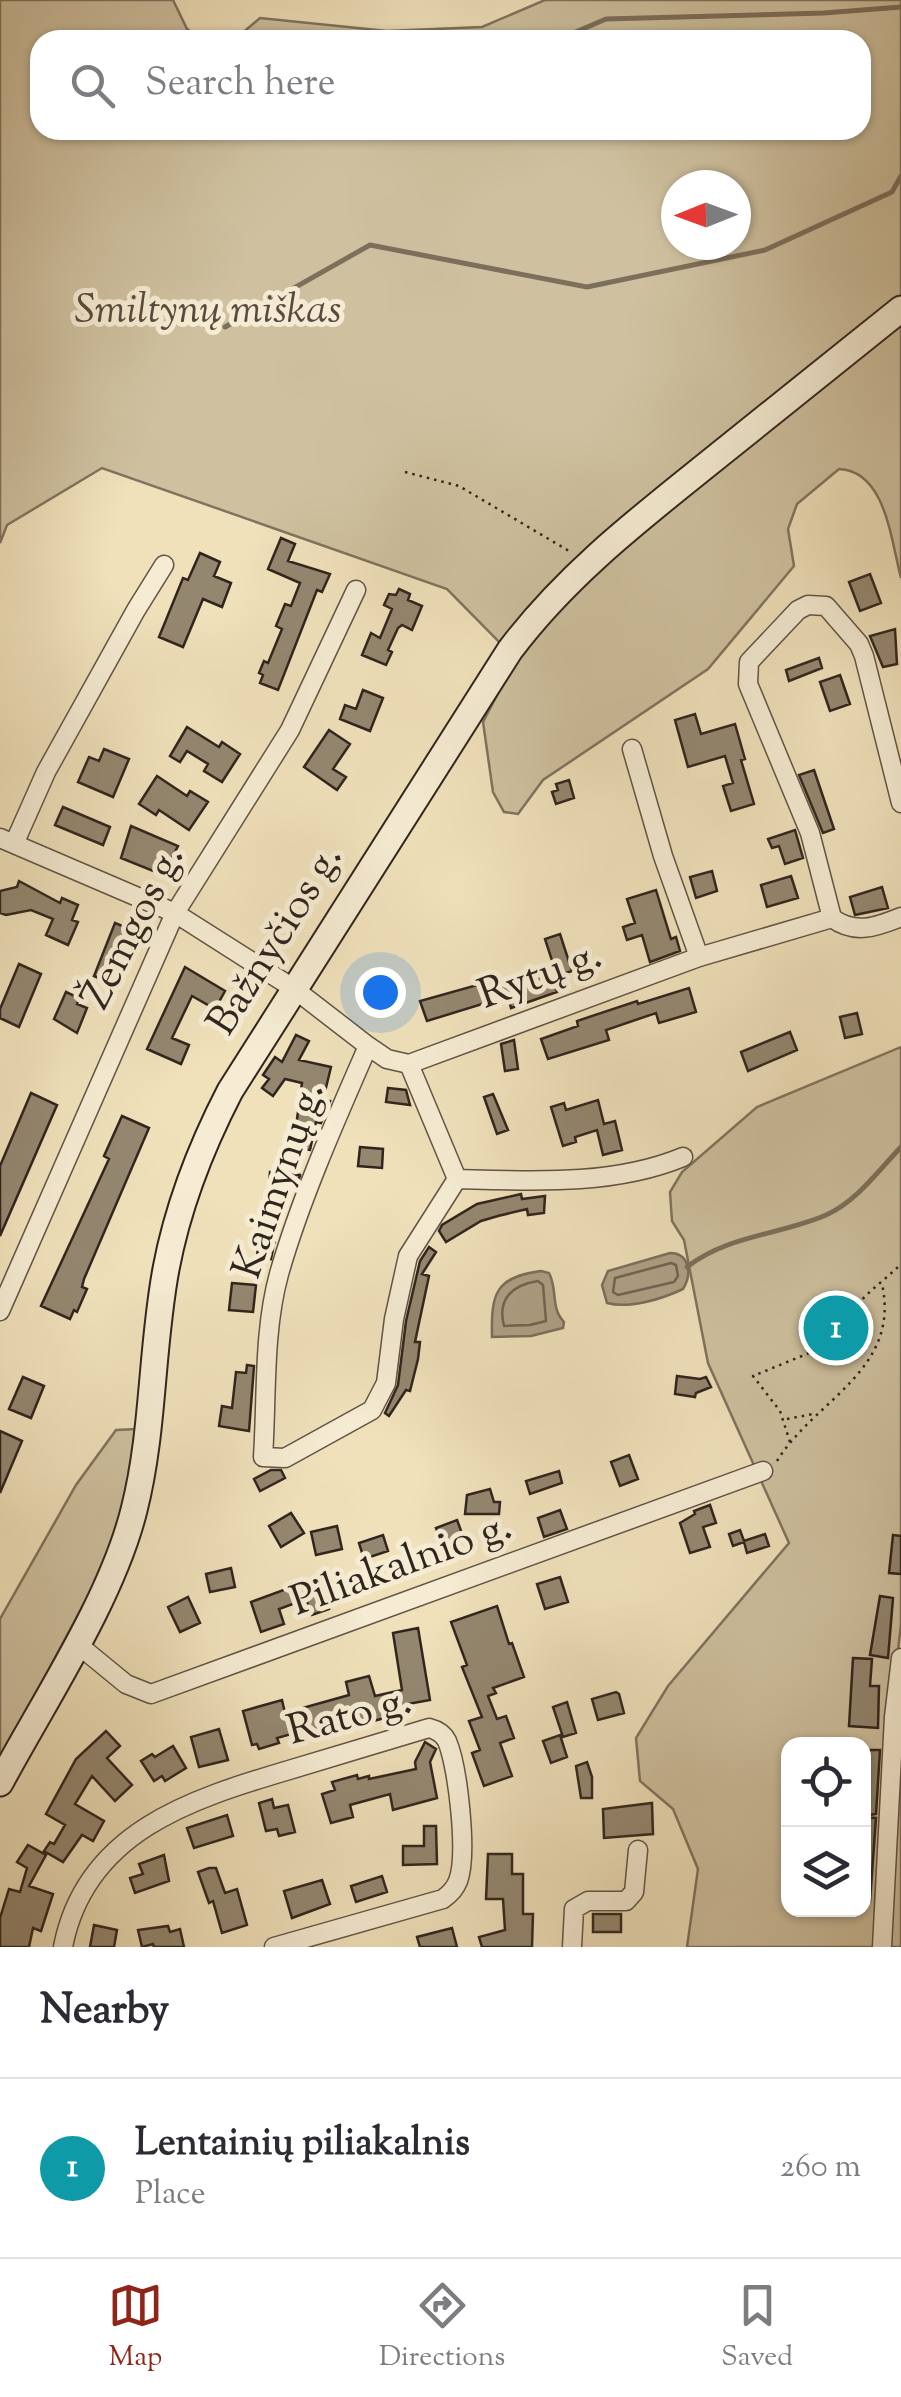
<!DOCTYPE html>
<html lang="en">
<head>
<meta charset="utf-8">
<style>
	:root { --surface:#fff; --page:#f2f2f3; --text:#2b2b33; --muted:#7c7c81; --line:#e1e1e2; --accent:#8f2418 }
	body { margin:0; font-family:"Sorts Mill Goudy",serif; background:var(--page); color:var(--text) }
	.controls { position:absolute; right:30px; bottom:30px; display:grid; overflow:hidden; border-radius:20px; box-shadow:0 2px 8px #0004 }
	.controls button { width:90px; height:90px; display:grid; place-items:center; padding:0; border:0; border-bottom:2px solid var(--line); background:var(--surface); color:var(--text); font:50px sans-serif }
	.compass { position:absolute; left:661px; top:170px; width:90px; height:90px; border-radius:50%; background:var(--surface); box-shadow:0 2px 8px #0004; rotate:269deg }
	.you { position:absolute; left:380px; top:992px; width:35px; height:35px; margin:-25px; border:8px solid #fff; border-radius:50%; background:#1a73e8; box-shadow:0 0 0 15px #1a73e833 }
	.badge { display:grid; place-items:center; width:65px; height:65px; border-radius:50%; background:var(--accent); color:#fff; font-size:32px; font-weight:700 }
	.pin { position:absolute; translate:-50% -50%; border:5px solid #fff; box-shadow:0 2px 10px #0006 }
	.list { margin:0; padding:0; list-style:none }
	h2 { display:flex; justify-content:space-between; align-items:center; height:130px; margin:0; padding:0 40px; font-size:42px }
	h2 small { font-size:32px; font-weight:400; color:var(--muted) }
	.list li { display:grid; grid-template-columns:65px 1fr auto; gap:30px; align-items:center; box-sizing:border-box; height:180px; padding:0 40px; border-top:2px solid var(--line) }
	.list b { display:block; font-size:38px; white-space:nowrap }
	.list p { margin:0; font-size:32px; white-space:nowrap; color:var(--muted) }
	.list em { font-size:32px; font-style:normal; color:var(--muted) }
	.icon { flex:none; width:55px; height:55px; fill:none; stroke:currentColor; stroke-width:2; stroke-linecap:round; stroke-linejoin:round }
	.map { position:relative; flex:none; width:901px; height:1947px; overflow:hidden }
	.search { position:absolute; background:var(--surface); box-shadow:0 2px 8px #0004; left:30px; right:30px; top:30px; height:110px; display:flex; align-items:center; gap:25px; box-sizing:border-box; padding:0 35px; border-radius:30px; color:var(--muted); font-size:38px }
	.sheet { height:310px; background:var(--surface) }
	nav { display:flex; justify-content:space-around; align-items:center; box-sizing:border-box; height:140px; border-top:2px solid var(--line); background:var(--surface); font-size:28px; color:var(--muted) }
	nav a { display:grid; justify-items:center; gap:5px }
	nav .on { color:var(--accent) }
	.map>svg:first-child { display:block }
</style>
</head>
<body>
<div class="map">
<svg width="901" height="1947" viewBox="0 0 901 1947">
	<rect width="100%" height="100%" fill="#f0e1bb"/>
	<filter id="stains"><feTurbulence type="fractalNoise" baseFrequency=".002" numOctaves="4"/><feColorMatrix values="0 0 0 0 .2 0 0 0 0 .09 0 0 0 0 .02 0 0 0 .5 -.17"/></filter>
	<radialGradient id="worn" r=".72"><stop offset=".6" stop-color="#630" stop-opacity="0"/><stop offset="1" stop-color="#630" stop-opacity=".3"/></radialGradient>
	<!-- green -->
	<path fill="#cfc1a0" stroke="#80735f" stroke-width="2.5" fill-rule="evenodd" d="M0,0h173l14,29 15,11h-162v90h821v-90h-627l26,-22 127,13 95,-4 63,-27h356v578c-10,-37 -15,-107 -62,-109l-42,35 -9,25 6,37 -86,103 -165,111 -25,34 -14,-2 -11,-20 -10,-70 33,-63 -69,-70 -345,-121 -95,57 -7,18zM676,185h60v60h-60z
		M901,1047v577l-12,106 -11,217h-191l11,-78 -25,-60 -33,-28 -4,-43 32,-52 121,-143 -81,-180 -24,-123 -12,-19 -2,-29 12,-20 75,-65zM788,1744h76v166h-76z
		M136,1429l-6,59 -27,80 -103,193v-142l76,-134 40,-55z
		M901,1690v257h-14z"/>
	<!-- water -->
	<path fill="#afa186" stroke="#7c6f5c" stroke-width="2.5" d="M670,1253c20,0 22,22 13,36 -21,10 -53,20 -76,14l-5,-18 6,-14z
		M541,1271l8,2c9,17 1,34 15,49l-1,6 -32,8 -39,1c-1,-43 3,-60 49,-66z"/>
	<g fill="none" stroke-linecap="round" stroke-linejoin="round">
		<!-- shore -->
		<path stroke="#706352" stroke-width="2.5" d="M671,1263l5,2 2,11 -4,6 -56,13 -5,-3 2,-14z
			M538,1281l5,4 3,36 -16,4 -26,1c-7,-27 8,-41 34,-45z"/>
		<!-- stream -->
		<path stroke="#7c6f5c" stroke-width="5" d="M557,40l49,-21 218,-6 77,-6
			M225,327l145,-82 217,42 178,-37 127,-58 9,-16
			M687,1267c41,-32 93,-32 139,-52 30,-13 53,-45 75,-68"/>
	</g>
	<!-- building -->
	<path fill="#948770" stroke="#30251e" stroke-width="2.5" d="M281,538l14,6 -7,17 42,13 -8,18 -5,-2 -39,100 -18,-7 3,-8 -4,-2 5,-12 4,2 14,-34 -6,-3 9,-22 6,2 9,-23 -32,-14z
		M200,553l20,9 -6,14 17,7 -9,24 -19,-8 -20,48 -24,-10 24,-59 5,2z
		M870,574l11,29 -21,8 -11,-29z
		M399,589l11,5 -2,6 14,6 -10,24 -10,-5 -4,3 -10,22 4,2 -6,13 -24,-10 9,-22 9,5 12,-29 -8,-4 5,-11 7,1z
		M895,629l2,35 -14,3 -13,-31z
		M819,658l3,10 -33,13 -3,-11z
		M840,675l10,29 -20,7 -10,-29z
		M363,690l20,8 -13,33 -30,-12 5,-14 11,4z
		M695,714l6,20 34,-10 10,35 -4,1 13,44 -23,7 -8,-25 10,-3 -8,-27 -37,11 -13,-47z
		M187,727l32,20 3,-5 18,12 -18,28 -18,-11 4,-7 -21,-13 -7,11 -10,-6z
		M329,730l21,14 -17,25 13,8 -9,13 -33,-23z
		M104,749l25,10 -16,38 -35,-15 11,-25 10,4z
		M814,770l20,59 -11,4 -24,-58z
		M157,776l30,20 3,-5 18,11 -19,28 -30,-20 -3,5 -17,-11z
		M569,780l5,18 -18,6 -4,-12 6,-2 -2,-6z
		M63,807l47,20 -7,18 -48,-20z
		M131,826l47,20 -15,29 -42,-17z
		M795,830l8,28 -18,6 -6,-18 -7,2 -4,-9z
		M712,871l5,20 -21,7 -6,-21z
		M791,876l7,22 -31,9 -6,-22z
		M19,881l41,22 2,-5 16,7 -6,15 6,2 -10,23 -22,-10 7,-16 -22,-9 -25,5 -6,-2v-22l17,-4z
		M882,887l6,21 -33,7 -5,-18z
		M656,890l15,49 5,-2 4,14 -30,11 -8,-27 -15,5 -4,-13 12,-4 -8,-24z
		M115,923l17,7 -22,53 -16,-7z
		M560,934l12,37 -15,5 -12,-37z
		M19,964l22,10 -22,53 -19,-9v-9z
		M185,967l40,24 -10,18 -23,-13 -20,42 17,7 -8,19 -34,-15z
		M379,969l23,15 -10,15 -23,-14z
		M550,972l7,20 -46,16 -3,-12 -81,25 -7,-20 75,-21 2,7z
		M689,988l7,24 -37,11 -3,-10 -50,17 3,10 -61,19 -7,-20 37,-13 -1,-5 60,-20 1,3z
		M66,992l13,6 -2,6 10,4 -10,25 -23,-14z
		M857,1013l5,21 -17,4 -5,-21z
		M790,1032l7,18 -49,21 -7,-19z
		M296,1035l13,6 -10,19 32,7 -8,33 7,1 -9,22 -5,-1 -6,28 -17,-2 9,-65 -17,-4 -12,17 -11,-8 7,-9 -6,-4 12,-18 7,5z
		M514,1040l4,29 -13,2 -4,-27z
		M388,1088l18,2 4,15 -24,-3z
		M31,1093l26,12 -57,131v-70z
		M493,1094l15,36 -11,4 -13,-37z
		M598,1100l6,24 11,-3 7,29 -19,5 -6,-25 -22,7 1,5 -13,4 -12,-39 13,-4 2,7z
		M122,1116l27,12 -65,151 -2,8 5,2 -10,23 -3,-2 -4,9 -29,-13 68,-147 -5,-3z
		M360,1147l23,2 -1,19 -24,-2z
		M270,1172l30,3v1l-5,11 -26,-3z
		M521,1194l1,5 23,-3 -1,17 -16,2 -1,-6 -29,7 -17,5 -35,21 -7,-11 3,-6 35,-21z
		M260,1227l17,2 -6,30 -14,-2z
		M429,1247l7,5 -14,22 7,2 -14,66h5l-2,17 -8,32 -4,-1 -17,26 -4,-3 13,-28 8,-64 14,-60z
		M232,1283l24,2 -3,27 -24,-2z
		M247,1365l7,1 -5,65 -30,-5 3,-20 10,2 4,-36 10,1z
		M677,1376l23,3 6,-2 5,10 -15,6 -1,4 -20,-3z
		M23,1377l21,9 -13,32 -22,-9z
		M0,1431l22,10 -22,52z
		M629,1455l9,24 -18,7 -9,-24z
		M271,1470h10l4,8 -25,13 -6,-12z
		M559,1471l3,12 -32,11 -4,-13z
		M490,1489l4,13h6l-1,12h-34l2,-19z
		M710,1505l6,18 -13,4 7,20 -20,6 -10,-30 15,-9 -1,-3z
		M560,1510l7,19 -23,8 -6,-19z
		M291,1513l13,20 -23,14 -12,-21z
		M457,1520l6,16 -21,8 -6,-16z
		M337,1526l5,23 -26,6 -5,-23z
		M740,1530l4,11 21,-7 4,12 -22,7 -3,-11 -11,4 -4,-12z
		M383,1535l5,16 -24,8 -5,-16z
		M893,1535l8,1v38l-12,-1z
		M231,1568l4,19 -25,5 -4,-18z
		M560,1577l8,25 -23,7 -8,-25z
		M318,1578l11,31 -17,6 -6,-16 -27,10 5,15 -23,8 -10,-30 41,-15 -1,-4 11,-4 2,4z
		M880,1596l13,2 -5,60 -18,-3z
		M188,1597l12,26 -20,9 -12,-25z
		M497,1606l12,38 3,-1 12,34 -31,11 3,5 -8,3 9,23 9,-3 8,22 -14,5 12,33 -28,10 -12,-33 8,-3 -11,-29 13,-4 -20,-50 5,-2 -16,-43z
		M418,1628l12,72 -39,7 2,9 -36,9 -2,-5 -49,14 -1,-4 -28,8 2,5 -20,6 -2,-5 -5,1 -9,-34 39,-11 3,13 64,-18 -3,-13 23,-6 6,20 27,-6 -9,-57z
		M853,1658l19,1 -2,27h9l-1,42 -29,-2z
		M616,1692l3,2 5,19 -26,7 -6,-21z
		M567,1702l9,31 -13,4 -10,-30z
		M219,1729l9,31 -29,7 -8,-30z
		M106,1731l14,15 -13,12 25,27 -17,16 -23,-25 -17,28 29,17 -11,20 -11,-6 -19,27 -19,-11 6,-9 4,2 11,-19 -19,-11 30,-55z
		M560,1735l7,22 -16,6 -8,-22z
		M425,1742l11,7 -6,13 7,36 -44,12 -3,-16 -40,11 3,12 -22,6 -9,-29 13,-4 -3,-8 25,-7 1,4 11,-3v3l47,-10 -1,-7z
		M173,1746l13,22 -21,13 -3,-5 -8,5 -13,-20 11,-7 3,3z
		M871,1750h9l-4,64 -7,1 -5,-64z
		M587,1762l5,15v21h-11l-5,-32z
		M272,1799l2,9 14,-3 7,27 -16,4 -2,-7 -11,2 -7,-28z
		M652,1803l1,31 -49,4 -1,-29z
		M227,1815l6,21 -39,12 -7,-20z
		M865,1817l11,1 -6,83h-6z
		M424,1826h12l1,38 -34,1v-19h21z
		M28,1845l18,10 -17,31 24,8 -12,37 -8,-3 -4,19h-29v-29l9,-29 11,3 7,-24 -10,-6z
		M488,1854h24v20h11v40h10l-1,33h-50l-3,-10 26,-7 -2,-31h-17z
		M164,1855l5,26 -34,12 -5,-15 13,-4 -4,-10z
		M209,1868h7l9,25 12,-4 10,36 -25,8 -9,-32 -4,2 -11,-31z
		M382,1876l5,16 -31,10 -5,-16z
		M322,1880l8,24 -38,14 -8,-27z
		M593,1914h28v18h-28z
		M94,1925l23,5 -3,17h-24z
		M168,1926l2,6 10,-3 4,18h-30l-1,-3 -11,3 -4,-17z
		M452,1928l5,19h-37l-3,-10z"/>
	<g fill="none" stroke-linecap="round" stroke-linejoin="round">
		<!-- street casing -->
		<g stroke="#605445" stroke-width="21">
			<path id="street" d="M632,749l31,107 36,101
				M901,803l-37,-147 -5,-12 -33,-38 -18,-1 -10,5 -49,52 -1,22 62,149 22,85c23,17 44,9 69,-1
				M0,838l175,75 118,75 75,58 19,13 22,5 290,-107 133,-39
				M14,844l32,-72 90,-162 28,-45
				M368,1046c-31,71 -68,154 -89,228 -16,58 -12,124 -16,183l22,1 87,-48 14,-27 8,-64 14,-63 49,-77c74,2 156,7 226,-22
				M409,1064l48,115
				M0,1311l175,-398 115,-183 66,-140
				M76,1643l50,41 25,10 612,-223
				M63,1947c22,-115 128,-148 226,-177 47,-14 93,-28 140,-42 8,2 14,5 18,13 11,26 21,114 11,140 -3,8 -8,13 -15,18l-169,48
				M572,1947l2,-38 14,-8h38l8,-9 4,-42
				M882,1947l12,-230 7,-59"/>
		</g>
		<!-- secondary casing -->
		<g stroke="#30251e" stroke-width="29">
			<path id="secondary" d="M0,1783c44,-82 112,-184 134,-273 20,-78 17,-161 32,-241 12,-64 34,-120 64,-178l280,-441c54,-72 124,-127 194,-183 66,-53 131,-105 197,-158"/>
		</g>
		<!-- path -->
		<path stroke="#30251e" stroke-width="2.5" stroke-dasharray="2.5 5" stroke-linecap="butt" d="M405,472l54,14 110,65
			M787,1419l26,-5
			M790,1442l-10,-31 -27,-35 83,-34c11,-11 11,-25 21,-37 13,-15 30,-27 44,-41
			M777,1461c37,-61 124,-90 105,-177"/>
		<!-- street -->
		<use href="#street" stroke="#f5ecd3" stroke-width="18"/>
		<!-- secondary -->
		<use href="#secondary" stroke="#f5ecd3" stroke-width="25"/>
	</g>
	<g text-anchor="middle" dominant-baseline="central" stroke-width="10" stroke-linejoin="round" paint-order="stroke">
		<!-- park labels -->
		<g font-size="42" font-style="italic" fill="#584c3e" stroke="#f5ecd3">
			<text x="208" y="312">Smiltynų miškas</text>
		</g>
		<!-- street labels -->
		<g font-size="42" fill="#30251e" stroke="#f5ecd3">
			<text transform="translate(135 928) rotate(-63)">Žemgos g.</text>
			<text transform="translate(277 941) rotate(-58)">Bažnyčios g.</text>
			<text transform="translate(541 977) rotate(-20)">Rytų g.</text>
			<text transform="translate(281 1181) rotate(-71)">Kaimynų g.</text>
			<text transform="translate(402 1566) rotate(-20)">Piliakalnio g.</text>
			<text transform="translate(350 1718) rotate(-15)">Rato g.</text>
		</g>
	</g>
	<rect width="100%" height="100%" filter="url(#stains)"/>
	<rect width="100%" height="100%" fill="url(#worn)"/>
</svg>
<div class="controls">
<button><svg class="icon" aria-label="locate" viewBox="0 0 24 24"><circle cx="12" cy="12" r="6"/><path d="M12 2v4M12 18v4M2 12h4M18 12h4"/></svg></button>
<button><svg class="icon" aria-label="layers" viewBox="0 0 24 24"><path d="M12 4l9 5-9 5-9-5zM3 14l9 5 9-5"/></svg></button>
</div>
<svg class="compass" viewBox="-18 -18 36 36"><path d="M0-13l5 13h-10z" fill="#e53935"/><path d="M0 13l5-13h-10z" fill="#7c7c81"/></svg>
<div class="you"></div>
<div class="pin badge" style="left:836px;top:1328px;background:#0f9aa8">1</div>
<div class="search"><svg class="icon" aria-label="search" viewBox="0 0 24 24"><circle cx="10" cy="10" r="6"/><path d="M15 15l6 6"/></svg>Search here</div>
</div>
<section class="sheet">
<h2>Nearby<small></small></h2>
<ul class="list">
<li><span class="badge" style="background:#0f9aa8">1</span><div><b>Lentainių piliakalnis</b><p>Place</p></div><em>260 m</em></li>
</ul>
</section>
<nav>
<a class="on"><svg class="icon" aria-label="map" viewBox="0 0 24 24"><path d="M3 6l6-2 6 2 6-2v14l-6 2-6-2-6 2zM9 4v14M15 6v14"/></svg>Map</a>
<a><svg class="icon" aria-label="directions" viewBox="0 0 24 24"><path d="M12 3l9 9-9 9-9-9zM9 14v-3h6M13 9l2 2-2 2"/></svg>Directions</a>
<a><svg class="icon" aria-label="saved" viewBox="0 0 24 24"><path d="M7 4h10v16l-5-4-5 4z"/></svg>Saved</a>
</nav>
</body>
</html>
